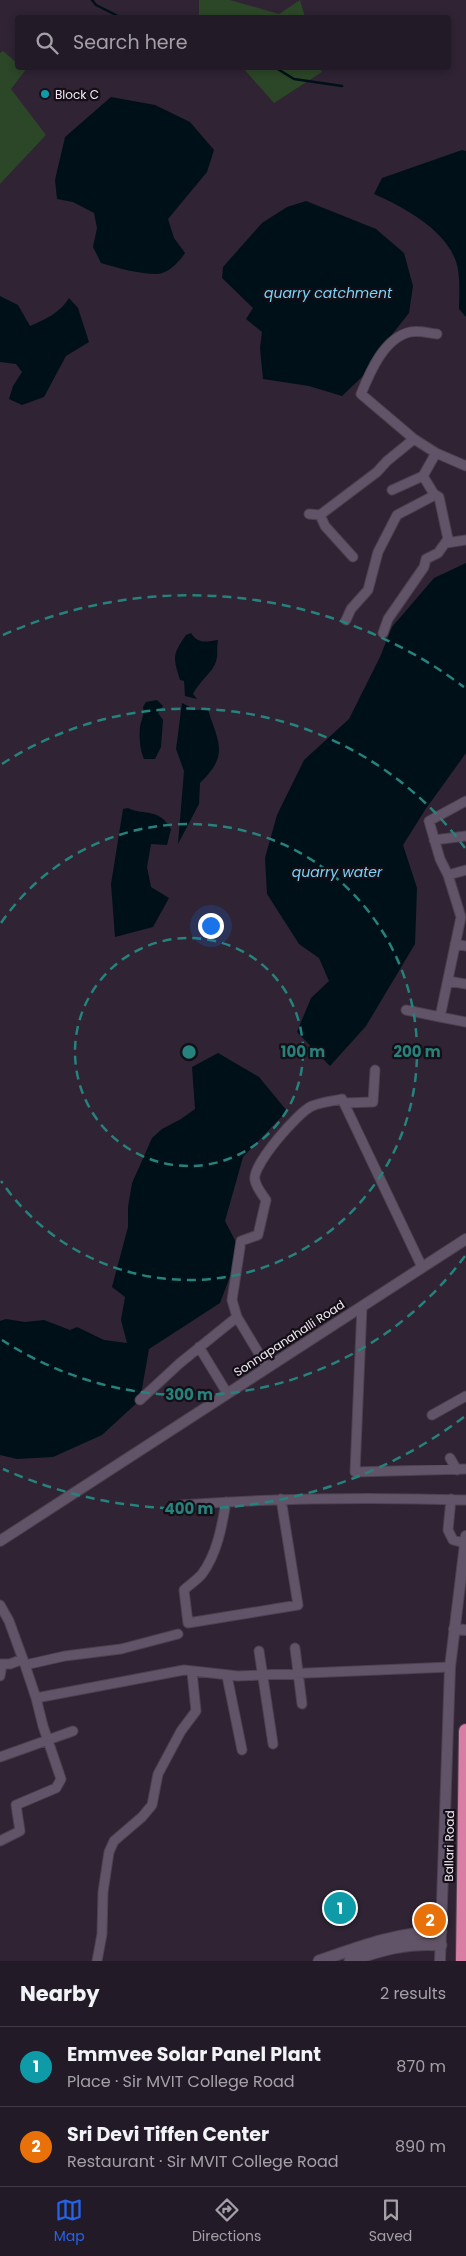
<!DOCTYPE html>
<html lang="en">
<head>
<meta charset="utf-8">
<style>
	:root { --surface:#231a27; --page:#2f2733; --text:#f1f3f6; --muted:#a3a1a7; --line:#403844; --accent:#2563eb }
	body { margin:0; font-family:Poppins,sans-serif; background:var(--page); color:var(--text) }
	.you { position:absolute; left:210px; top:925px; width:18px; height:18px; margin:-12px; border:4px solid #fff; border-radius:50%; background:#1a73e8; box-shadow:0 0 0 8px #1a73e833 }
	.badge { display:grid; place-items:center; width:32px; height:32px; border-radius:50%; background:var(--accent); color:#fff; font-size:16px; font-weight:700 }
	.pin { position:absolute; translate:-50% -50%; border:2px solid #fff; box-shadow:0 1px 5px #0006 }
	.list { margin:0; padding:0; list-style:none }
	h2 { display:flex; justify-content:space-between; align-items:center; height:65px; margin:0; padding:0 20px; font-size:21px }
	h2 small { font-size:16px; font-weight:400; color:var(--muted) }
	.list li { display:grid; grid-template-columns:32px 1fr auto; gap:15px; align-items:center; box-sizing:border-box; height:80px; padding:0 20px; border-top:1px solid var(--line) }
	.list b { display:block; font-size:19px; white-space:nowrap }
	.list p { margin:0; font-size:16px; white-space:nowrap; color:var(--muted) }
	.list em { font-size:16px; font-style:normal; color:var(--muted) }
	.icon { flex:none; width:28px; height:28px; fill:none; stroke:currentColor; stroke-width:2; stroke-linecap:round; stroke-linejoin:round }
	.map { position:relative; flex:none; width:466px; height:1961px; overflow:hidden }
	.search { position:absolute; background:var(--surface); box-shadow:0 2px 8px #0003; left:15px; right:15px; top:15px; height:55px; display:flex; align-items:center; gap:12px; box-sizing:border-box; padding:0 18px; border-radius:5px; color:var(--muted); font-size:19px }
	.sheet { height:225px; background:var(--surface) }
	nav { display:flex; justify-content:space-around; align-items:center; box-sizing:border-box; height:70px; border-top:1px solid var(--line); background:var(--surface); font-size:14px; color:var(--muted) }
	nav a { display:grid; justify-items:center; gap:2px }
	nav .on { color:var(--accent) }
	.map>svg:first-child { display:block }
</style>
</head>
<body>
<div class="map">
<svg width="466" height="1961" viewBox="0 0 466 1961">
	<rect width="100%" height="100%" fill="#2f2334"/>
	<!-- green -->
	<path fill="#2c4628" d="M199,0h31l49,14 21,-14 5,17h-106z
		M3,51l14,12 1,5h9l-16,21 35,46 -46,49v-131z
		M243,68h77l2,4 -48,31z"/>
	<!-- water -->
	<path fill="#001019" d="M111,97l44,8 35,17 24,28 -7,22 -39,47 6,19 11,15c-6,9 -17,21 -28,21 -18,0 -39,-6 -56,-11l-8,-16 4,-19 -3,-15 -21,-11 -16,-3 -2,-19 10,-43z
		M462,150l4,1v166l-7,-8c0,-15 2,-36 -4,-50 -12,-31 -52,-52 -81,-65l8,-16z
		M306,201l70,28 28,24 9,33 -4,27 -23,29 -21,32 -23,22 -33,-10 -46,-7 -3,-31 2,-16 -16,-13 7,-11 -31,-30 1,-11 39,-44 25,-16z
		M0,296l18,9 12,21c16,-7 30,-13 39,-28l9,10 11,34 -23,14 -22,41 -22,8 -13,-6 4,-13 9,-14 -6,-8 -16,-2z
		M466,563v190l-41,57 -22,35 14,43 -2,56 -49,82 -36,40 -33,-34 14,-34 18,-17 -10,-23 -20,-14 -32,-50 -2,-36 12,-43 27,-55 45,-41 31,-62 12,-30 42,-49z
		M191,633c7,11 15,9 27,7 -2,9 1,15 -3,24 -3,8 -16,18 -22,30l4,5 -12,-3 -1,-15 -4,-1c-7,-23 -8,-25 6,-45z
		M157,700l6,6 -5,7 5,7 -2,27 -6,12h-11c-4,-8 -5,-22 -4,-32 1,-7 5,-12 3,-20l3,-5z
		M182,703l14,7h12c11,34 21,45 -8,73l-1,21 -21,40 6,-73 -8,-22z
		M128,808c11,6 25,2 35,11 3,2 5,7 8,10l-4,16 -16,-1 -4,23 4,20 18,11 -16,29 -38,10 -4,-53 12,-75z
		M218,1053l41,24 28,34 -44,46 -18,64 15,29 -20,53 -71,46 -9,51 -38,35 -49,22 -36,2 -17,-4v-134l6,-2 19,3 19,-2 26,10 7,-3 27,13 23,3 -6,-23 4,-23 -13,-10 16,-60v-20l4,-24 9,-20 11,-25 10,-9 19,-10 14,-10 -3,-42z"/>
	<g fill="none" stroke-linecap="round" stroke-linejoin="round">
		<!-- stream -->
		<path stroke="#001019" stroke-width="2.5" d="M92,0l4,5 26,13
			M276,68l18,11 48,7"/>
		<!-- minor casing -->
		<g stroke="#4c4150" stroke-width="11">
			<path id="minor" d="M437,334c-9,-1 -18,-4 -27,-2 -26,6 -40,40 -49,62l53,45 22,14 30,13
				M392,490l31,-14
				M309,514l11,1 57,-43 10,-11 27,-22
				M320,515l5,11 28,31
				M446,543l20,-3
				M346,620l5,-11 17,-19 10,-38 19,-37 38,-20
				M383,633l5,-14 36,-52 2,-8 12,-6 10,-14 -9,-42 -5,-3 -11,-18 13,-23
				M434,840l32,-4
				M466,870l-18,5 13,42 -21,100 26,5
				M448,875l-8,-16 -11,-38 37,-20
				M455,944l11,2
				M448,981l18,3
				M406,1010l34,7
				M345,1103l28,-1 2,-32
				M362,1306l-7,166 111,-3
				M237,1317l-5,-17 9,-59 17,-6 8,-35c-4,-6 -10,-13 -11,-20 -4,-14 44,-69 57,-74 10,-4 21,-5 30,-7l80,168
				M199,1347l28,46
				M140,1400l40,-37 57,-46 30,50
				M432,1415l34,-19
				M450,1458l7,12
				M451,1499l-3,31 5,10 12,3
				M226,1502c-4,24 -9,52 -24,72 -5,6 -13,11 -18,16l4,33 110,-18 -17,-106
				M180,1505c96,-7 190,-8 286,-5
				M0,1605l9,16 16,44 40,-9 56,-7 57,-15
				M295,1648l7,56
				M259,1651l14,93
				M0,1664h10l13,-5
				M25,1665l11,33 148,-28 54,6 212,-9
				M0,1676l2,-11
				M227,1676l15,74
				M0,1757l73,-26
				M0,1841l20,-10 -4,-26 40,-17 5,-9 -18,-53 -7,-28
				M97,1961l5,-27 1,-42 6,-40 5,-11 28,-24 10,-12 6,-31 23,-43 15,-20 -4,-39"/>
		</g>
		<!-- tertiary casing -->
		<g stroke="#4c4150" stroke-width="12">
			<path id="tertiary" d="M0,1541l466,-302
				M454,1629l12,1
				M440,1961l10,-294 16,-131"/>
		</g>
		<!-- secondary casing -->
		<g stroke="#4c4150" stroke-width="13">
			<path id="secondary" d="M319,1961c40,-14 79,-29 122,-29
				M350,1961c30,-11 59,-19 91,-16"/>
		</g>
		<!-- trunk casing -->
		<g stroke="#4c4150" stroke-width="16">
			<path id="trunk" d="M463,1961l3,-230"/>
		</g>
		<!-- minor -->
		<use href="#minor" stroke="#625468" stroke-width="9"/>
		<!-- tertiary -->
		<use href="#tertiary" stroke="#625468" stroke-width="10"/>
		<!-- secondary -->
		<use href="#secondary" stroke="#625468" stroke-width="11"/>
		<!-- trunk -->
		<use href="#trunk" stroke="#d87ea4" stroke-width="14"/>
	</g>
	<!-- distance rings -->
	<g fill="none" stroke="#26827c" stroke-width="2.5" stroke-dasharray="9 6">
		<circle cx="189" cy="1052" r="114"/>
		<path d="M1 923A228 228 0 1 1 1 1181"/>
		<path d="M465 1256A343 343 0 0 1 2 1340M2 764A343 343 0 0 1 465 848"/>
		<path d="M464 1417A457 457 0 0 1 3 1469M3 635A457 457 0 0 1 464 687"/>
	</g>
	<!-- markers -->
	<circle fill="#0f9aa8" stroke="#140f17" stroke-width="2" cx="45" cy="94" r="5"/>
	<g text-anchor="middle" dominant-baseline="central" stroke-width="4.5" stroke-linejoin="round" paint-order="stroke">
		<!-- poi labels -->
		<g font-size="12" fill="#f2e9f5" stroke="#140f17" text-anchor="start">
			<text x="55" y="94">Block C</text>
		</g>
		<!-- street labels -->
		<g font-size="12" fill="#f2e9f5" stroke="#140f17">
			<text transform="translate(289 1338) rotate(-33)">Sonnapanahalli Road</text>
			<text transform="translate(449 1846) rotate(-89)">Ballari Road</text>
		</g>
		<!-- water labels -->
		<g font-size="14" font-style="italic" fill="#7bd5f8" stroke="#140f17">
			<text x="328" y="293">quarry catchment</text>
			<text x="337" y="872">quarry water</text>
		</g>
	</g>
	<circle cx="189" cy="1052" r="8" fill="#26827c" stroke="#140f17" stroke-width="2.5"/>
	<g font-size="15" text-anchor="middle" font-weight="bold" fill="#26827c" stroke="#140f17" stroke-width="4.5" stroke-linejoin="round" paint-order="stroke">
		<text x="303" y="1057">100 m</text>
		<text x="417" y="1057">200 m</text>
		<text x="189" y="1400">300 m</text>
		<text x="189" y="1514">400 m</text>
	</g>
</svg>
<div class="you"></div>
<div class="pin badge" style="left:340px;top:1908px;background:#0f9aa8">1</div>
<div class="pin badge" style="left:430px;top:1920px;background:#e8710a">2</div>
<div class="search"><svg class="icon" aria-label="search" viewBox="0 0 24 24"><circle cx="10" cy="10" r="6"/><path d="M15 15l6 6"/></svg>Search here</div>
</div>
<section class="sheet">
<h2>Nearby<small>2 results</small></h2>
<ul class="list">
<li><span class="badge" style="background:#0f9aa8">1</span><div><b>Emmvee Solar Panel Plant</b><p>Place · Sir MVIT College Road</p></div><em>870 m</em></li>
<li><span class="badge" style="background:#e8710a">2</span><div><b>Sri Devi Tiffen Center</b><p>Restaurant · Sir MVIT College Road</p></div><em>890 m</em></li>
</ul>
</section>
<nav>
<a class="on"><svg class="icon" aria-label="map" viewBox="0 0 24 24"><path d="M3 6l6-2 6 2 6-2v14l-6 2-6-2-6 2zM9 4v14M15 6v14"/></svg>Map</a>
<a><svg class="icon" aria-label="directions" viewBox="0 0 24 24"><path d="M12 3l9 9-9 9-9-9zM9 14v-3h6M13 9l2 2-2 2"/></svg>Directions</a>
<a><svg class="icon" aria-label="saved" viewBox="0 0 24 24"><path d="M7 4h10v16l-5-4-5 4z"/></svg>Saved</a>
</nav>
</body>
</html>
